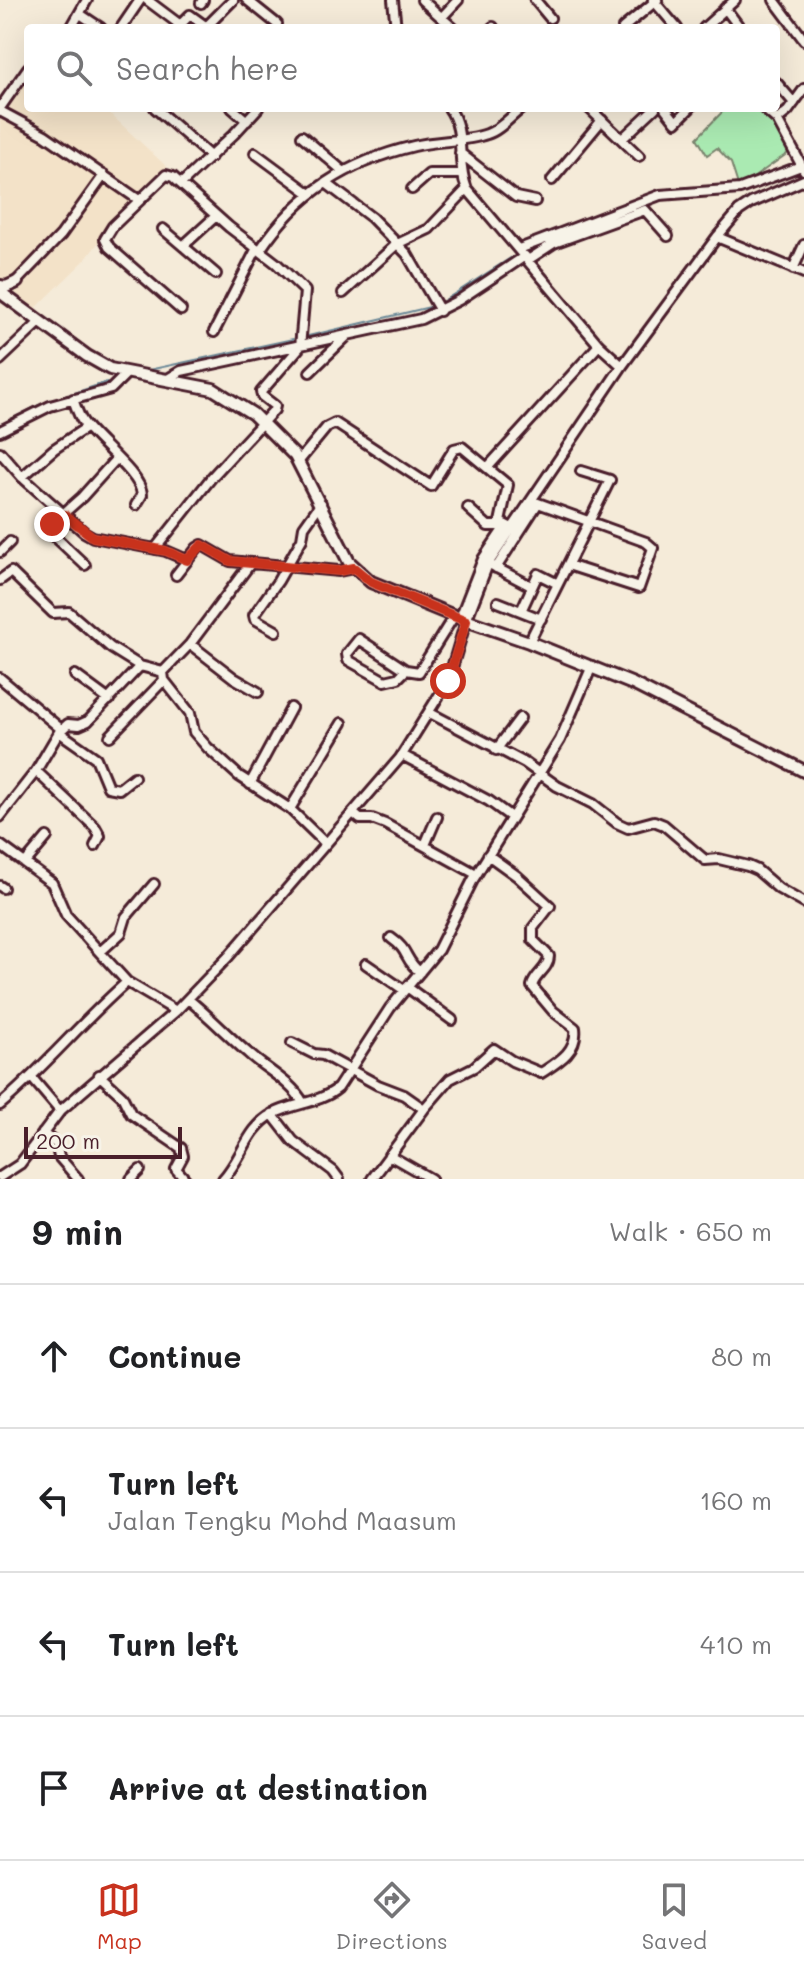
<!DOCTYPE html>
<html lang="en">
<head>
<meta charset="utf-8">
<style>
	:root { --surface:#fff; --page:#f2f2f2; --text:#202124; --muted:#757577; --line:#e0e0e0; --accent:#c8321e }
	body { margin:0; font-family:Mali,sans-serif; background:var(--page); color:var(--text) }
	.scale { position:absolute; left:24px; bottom:20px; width:158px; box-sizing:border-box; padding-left:8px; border:4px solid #4a1f2b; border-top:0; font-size:22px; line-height:28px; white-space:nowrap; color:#4a1f2b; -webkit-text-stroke:6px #f7f3e8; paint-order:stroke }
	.stop { position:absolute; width:24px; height:24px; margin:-18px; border:6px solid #c8321e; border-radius:50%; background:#fff }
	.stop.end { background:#c8321e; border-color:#fff; box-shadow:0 2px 8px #0008 }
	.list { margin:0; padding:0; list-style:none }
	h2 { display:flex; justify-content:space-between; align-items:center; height:104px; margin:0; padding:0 32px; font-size:34px }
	h2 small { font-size:26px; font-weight:400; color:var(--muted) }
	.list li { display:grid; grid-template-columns:52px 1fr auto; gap:24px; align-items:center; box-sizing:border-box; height:144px; padding:0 32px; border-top:2px solid var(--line) }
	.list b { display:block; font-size:30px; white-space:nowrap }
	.list p { margin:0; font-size:26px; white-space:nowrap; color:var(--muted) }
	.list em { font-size:26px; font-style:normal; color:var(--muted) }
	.icon { flex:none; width:44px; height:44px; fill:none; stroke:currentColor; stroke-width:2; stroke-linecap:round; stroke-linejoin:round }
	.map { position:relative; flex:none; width:804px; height:1179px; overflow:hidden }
	.search { position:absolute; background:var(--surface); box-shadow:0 8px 32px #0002; left:24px; right:24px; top:24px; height:88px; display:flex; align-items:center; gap:20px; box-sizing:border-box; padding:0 28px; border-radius:8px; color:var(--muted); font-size:30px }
	.sheet { height:680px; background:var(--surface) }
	nav { display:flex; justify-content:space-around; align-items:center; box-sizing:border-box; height:112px; border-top:2px solid var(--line); background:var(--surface); font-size:22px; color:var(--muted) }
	nav a { display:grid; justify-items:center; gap:4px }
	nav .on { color:var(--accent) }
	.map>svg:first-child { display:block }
</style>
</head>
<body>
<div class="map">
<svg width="804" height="1179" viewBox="0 0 804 1179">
	<rect width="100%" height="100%" fill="#f5ebd9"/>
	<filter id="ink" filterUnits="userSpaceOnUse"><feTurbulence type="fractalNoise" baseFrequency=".0125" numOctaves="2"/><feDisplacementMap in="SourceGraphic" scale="16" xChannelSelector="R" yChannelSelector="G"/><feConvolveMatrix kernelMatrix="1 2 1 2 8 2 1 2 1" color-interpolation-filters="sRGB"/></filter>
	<g filter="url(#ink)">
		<!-- built -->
		<path fill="#f3e2c8" d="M28,72v36h76l63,59 -25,27 -7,-2 -94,-65 -36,-18z
			M0,116l42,22 55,38 -33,47 -46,49 -13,11 -5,-3z
			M106,182l29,19 -22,23 -28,36 -51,50 -22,-16v-2l52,-56 36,-50z"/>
		<!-- green -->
		<path fill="#aaeab2" stroke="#7a846e" stroke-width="2" d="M726,108h32l18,15 15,28 -38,27 -1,6 -14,1 -7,-22 -14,-15 -10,7 -10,-17z"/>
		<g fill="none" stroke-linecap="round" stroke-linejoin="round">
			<!-- stream -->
			<path stroke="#6c8998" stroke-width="2" d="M750,190l47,-18
				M651,203l11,-4 38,-3
				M440,303l72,-46
				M304,337l130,-31
				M144,371l149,-32
				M0,425l39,-20 68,-23"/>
			<!-- minor casing -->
			<g stroke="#4a1f2b" stroke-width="14">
				<path id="minor" d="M147,0l32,24
					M247,0l30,24
					M393,0l3,28
					M422,0l31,28
					M535,0l15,18
					M653,0l24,28
					M774,0l30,40
					M201,3l2,-3
					M725,8l15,20
					M80,14l21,14
					M442,17l16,-17
					M207,26l26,-26
					M71,28l16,-28
					M121,28l19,-28
					M177,28l13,-13 18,13
					M492,28l1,-1
					M623,28l34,-28
					M704,28l31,-28
					M776,82l18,21
					M0,108l28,-40
					M155,108l56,49
					M232,108l15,13
					M449,108c17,23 7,55 18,81l132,156 23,21
					M589,108l50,48
					M665,108l11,14 14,-14
					M763,108l14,12 11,-9 16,-22
					M0,111l45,24 94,65
					M777,120l27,50
					M302,136l42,36
					M622,139l33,-31
					M255,153l54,40
					M460,153l56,44 19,4
					M552,180l50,-60
					M326,183l46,35 35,36 33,57
					M181,184l53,-50 24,-26
					M412,189l17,-15h33
					M163,229l53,45
					M717,237l87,36
					M183,246l33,-30
					M519,249l141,-54 80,-6 61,-23
					M260,250c38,-57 87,-88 154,-104 23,-6 51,-4 73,-12 13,-4 24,-18 35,-26
					M528,260l26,-17 91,-33 23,26
					M793,269l11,-24
					M13,285l48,-50 43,-60
					M343,293l54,-49 32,-15 38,-40
					M214,332l43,-84
					M0,360l40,-38
					M310,372l36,-35
					M166,380l15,-9 240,-52 38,-19 66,-44
					M73,399c3,8 5,16 10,23 12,18 59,53 59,73l-6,10
					M0,431l50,-25 61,-17 15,-15
					M0,452l22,25 62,55 9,5 73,14 21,9
					M299,461l28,-34 8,-4 96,63 23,-37 8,-2 46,38 -8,37 12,6
					M488,467l111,-122
					M22,477l32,-28 33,-22
					M538,503l108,39 7,6 -14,40 -71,-23
					M468,508l20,18h10l2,-4
					M64,513l18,-16 35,-39
					M65,515l-15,11 -1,5 36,34
					M155,549l57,-72 62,-67 1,-4 -13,-10 -1,-4 39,-45 5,-56 -29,-28 -47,-36 -56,-50 -7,-2 -53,51 -8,13 4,8 72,63
					M0,552l10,-10
					M493,566l38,20
					M496,568l42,-65
					M176,575l21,-27 5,-3 28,16 109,10 15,-3
					M0,580l11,-8 42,41 16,-1 42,36 29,18
					M498,602l43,17
					M521,611l17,-37 20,10
					M460,618l23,-59 23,-34
					M276,631l-21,-12 -1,-4 24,-34 24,-42 2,-12 17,-24
					M529,642l81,-162 -29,-9
					M190,644l44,34 24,14
					M406,670l-8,8 -13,3 -37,-21 -1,-6 12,-15 47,31 13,2 35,-56
					M163,672l1,8 26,33 4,19 14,16 31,28 51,33 35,34
					M75,675l34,25
					M0,678l61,51
					M430,713l95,50 32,23 36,18 24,19 11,5 26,-7 10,4 41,35 14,-1 29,7 9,4 22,19 25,14
					M59,732l37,26 12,29 11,2 15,-12
					M110,736l54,-56
					M496,750l24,-32
					M402,755l87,46 22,16
					M36,771l59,56 5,9 -5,10
					M250,784l41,-76
					M290,809l52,-86
					M353,813l7,6h12l13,5 91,50
					M0,817l36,-46 23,-39 9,-8 11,1 9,-4 52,-55 23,6 27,-28 60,-80
					M0,845l52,38 14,32 61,67 49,29
					M425,845l12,-28
					M25,863l22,-26
					M0,886l3,2
					M391,938c19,13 13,22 29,34
					M100,952l21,-19 5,-16 28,-33
					M366,964l38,26
					M407,987l45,33
					M188,999c21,17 39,36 60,54 17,16 44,29 55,50
					M292,1043l22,11 9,1 55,30 26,10 20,14
					M99,1075l23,21 9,18 50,34 2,8 -7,13 9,10
					M32,1078l28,33
					M0,1105c45,-38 82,-84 127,-123
					M272,1114l21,27 40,30 6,8
					M43,1133l13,11 3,13 19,22
					M389,1155l42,24
					M0,1177l20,-13 40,-53 116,-100 52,-54 172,-199 48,-77 18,-60 22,-57 134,-198 95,-129 22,-26 12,-8 53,-23
					M131,1179l9,-9
					M223,1179c19,-20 24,-51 50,-65 21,-11 47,-11 65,-26l52,-80 48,-58 35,-70 87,-140 32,-74
					M372,1179l52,-70 26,-30 24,-12 20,-18 18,12 29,12c17,-11 37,-22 34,-45l-22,-17 -21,-25c3,-12 17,-17 17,-30l-16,-16v-12l17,-22 -33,-30 -29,-21"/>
			</g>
			<!-- major casing -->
			<g stroke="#4a1f2b" stroke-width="16">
				<path id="major" d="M0,286l6,1 11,-5
					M0,292l87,64 23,13 103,20 40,25 42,42 54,106 22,20 83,34 75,26 104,42 171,87"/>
			</g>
			<!-- minor -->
			<use href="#minor" stroke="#f7f3e8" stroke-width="8"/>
			<!-- major -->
			<use href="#major" stroke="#f7f3e8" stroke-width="10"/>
		</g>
	</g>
	<g fill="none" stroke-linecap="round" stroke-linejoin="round" filter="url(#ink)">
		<!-- route -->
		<path stroke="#c8321e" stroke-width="10" d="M52,524l13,-9 28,22 73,14 21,9 15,-15 28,16 109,10 15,-3 17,14 95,39 -18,60"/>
	</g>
</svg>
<div class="scale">200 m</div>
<div class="stop" style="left:448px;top:681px"></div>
<div class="stop end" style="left:52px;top:524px"></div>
<div class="search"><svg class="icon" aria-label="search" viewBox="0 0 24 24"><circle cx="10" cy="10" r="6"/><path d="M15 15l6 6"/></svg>Search here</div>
</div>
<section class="sheet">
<h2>9 min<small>Walk · 650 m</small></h2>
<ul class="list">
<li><svg class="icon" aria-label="ahead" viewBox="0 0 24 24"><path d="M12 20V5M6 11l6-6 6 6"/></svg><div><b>Continue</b></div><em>80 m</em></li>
<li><svg class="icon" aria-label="left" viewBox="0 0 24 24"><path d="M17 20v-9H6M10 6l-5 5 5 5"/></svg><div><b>Turn left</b><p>Jalan Tengku Mohd Maasum</p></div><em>160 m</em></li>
<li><svg class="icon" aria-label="left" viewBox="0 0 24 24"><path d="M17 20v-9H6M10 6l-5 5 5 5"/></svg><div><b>Turn left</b></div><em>410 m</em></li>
<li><svg class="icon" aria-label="arrive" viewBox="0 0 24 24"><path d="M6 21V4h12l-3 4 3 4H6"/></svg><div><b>Arrive at destination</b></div></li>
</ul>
</section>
<nav>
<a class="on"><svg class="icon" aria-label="map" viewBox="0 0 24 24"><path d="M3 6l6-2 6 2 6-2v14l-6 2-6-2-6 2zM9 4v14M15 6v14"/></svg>Map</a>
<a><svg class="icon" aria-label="directions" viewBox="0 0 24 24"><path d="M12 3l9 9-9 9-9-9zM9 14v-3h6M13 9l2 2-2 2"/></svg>Directions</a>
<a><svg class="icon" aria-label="saved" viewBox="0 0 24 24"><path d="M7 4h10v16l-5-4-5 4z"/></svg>Saved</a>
</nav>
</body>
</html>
